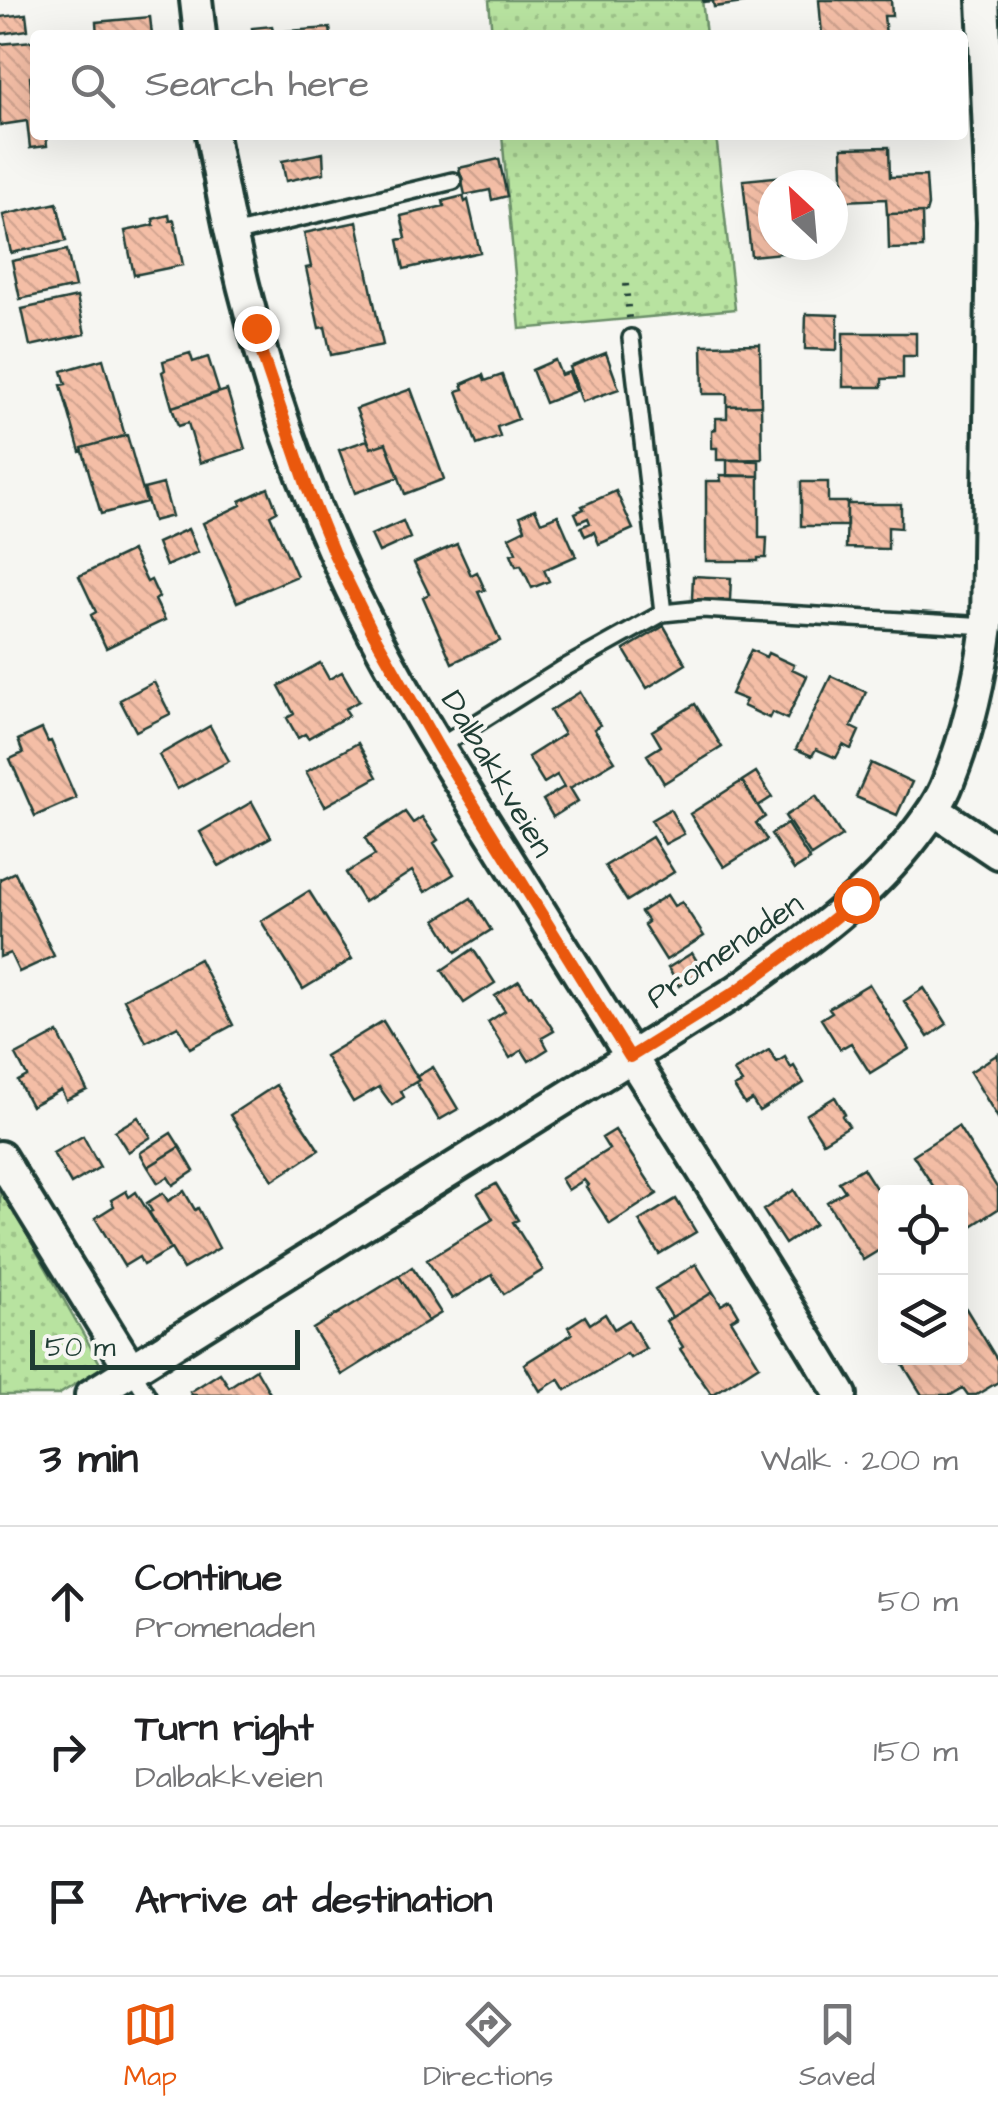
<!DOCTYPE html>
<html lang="en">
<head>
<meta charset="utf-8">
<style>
	:root { --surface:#fff; --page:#f2f2f2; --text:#202124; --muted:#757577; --line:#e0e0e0; --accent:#ea580c }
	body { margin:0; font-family:"Architects Daughter",sans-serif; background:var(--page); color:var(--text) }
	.controls { position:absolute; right:30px; bottom:30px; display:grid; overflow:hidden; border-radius:10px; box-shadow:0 10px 40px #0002 }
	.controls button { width:90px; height:90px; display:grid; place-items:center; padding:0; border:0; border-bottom:2px solid var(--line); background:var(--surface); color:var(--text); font:50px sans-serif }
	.compass { position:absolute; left:758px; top:170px; width:90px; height:90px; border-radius:50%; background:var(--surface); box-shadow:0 10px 40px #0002; rotate:334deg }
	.scale { position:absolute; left:30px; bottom:25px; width:270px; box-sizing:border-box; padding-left:10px; border:5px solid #1f3d34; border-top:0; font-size:28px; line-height:35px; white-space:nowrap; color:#1f3d34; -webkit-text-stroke:8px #f6f6f2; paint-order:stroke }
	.stop { position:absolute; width:30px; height:30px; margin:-22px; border:8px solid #ea580c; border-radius:50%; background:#fff }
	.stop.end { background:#ea580c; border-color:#fff; box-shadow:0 2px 10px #0008 }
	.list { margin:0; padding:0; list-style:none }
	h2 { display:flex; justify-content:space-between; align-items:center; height:130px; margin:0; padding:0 40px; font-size:42px }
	h2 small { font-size:32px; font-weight:400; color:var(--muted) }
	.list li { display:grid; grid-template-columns:65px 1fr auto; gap:30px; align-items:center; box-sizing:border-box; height:150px; padding:0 40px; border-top:2px solid var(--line) }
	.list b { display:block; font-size:38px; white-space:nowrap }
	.list p { margin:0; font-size:32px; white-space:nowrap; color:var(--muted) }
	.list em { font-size:32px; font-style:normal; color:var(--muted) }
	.icon { flex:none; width:55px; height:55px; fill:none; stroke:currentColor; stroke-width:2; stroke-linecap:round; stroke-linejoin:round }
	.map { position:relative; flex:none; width:998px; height:1395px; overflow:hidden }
	.search { position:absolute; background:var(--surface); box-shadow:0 10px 40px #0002; left:30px; right:30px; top:30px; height:110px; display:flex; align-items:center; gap:25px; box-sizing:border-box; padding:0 35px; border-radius:10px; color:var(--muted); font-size:38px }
	.sheet { height:580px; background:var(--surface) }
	nav { display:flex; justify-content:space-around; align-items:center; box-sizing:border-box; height:140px; border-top:2px solid var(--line); background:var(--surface); font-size:28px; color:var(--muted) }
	nav a { display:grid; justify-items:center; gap:5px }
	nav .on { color:var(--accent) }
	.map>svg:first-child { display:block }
</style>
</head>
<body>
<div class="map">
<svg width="998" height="1395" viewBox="0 0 998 1395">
	<defs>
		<pattern id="park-dots" width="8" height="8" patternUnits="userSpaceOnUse" patternTransform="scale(2.5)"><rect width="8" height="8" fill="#b8e3a0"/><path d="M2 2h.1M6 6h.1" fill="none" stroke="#9ec48a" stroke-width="1.8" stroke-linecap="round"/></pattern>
		<pattern id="building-back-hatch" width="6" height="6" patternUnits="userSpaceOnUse" patternTransform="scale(2.5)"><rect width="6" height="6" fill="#f4bea6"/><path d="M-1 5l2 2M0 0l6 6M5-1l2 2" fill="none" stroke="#d1a490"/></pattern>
	</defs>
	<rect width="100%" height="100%" fill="#f6f6f2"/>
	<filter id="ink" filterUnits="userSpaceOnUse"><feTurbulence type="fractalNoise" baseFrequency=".01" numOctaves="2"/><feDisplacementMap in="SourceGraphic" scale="20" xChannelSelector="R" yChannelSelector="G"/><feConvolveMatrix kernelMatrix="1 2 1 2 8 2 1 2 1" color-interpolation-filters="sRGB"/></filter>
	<g filter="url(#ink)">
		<!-- park -->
		<path fill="url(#park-dots)" stroke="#6c906a" stroke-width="2.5" d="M489,0h213l4,35h-214z
			M502,135h214l19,174 -215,20z
			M0,1187l102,180 -44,28h-58z"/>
		<!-- building -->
		<path fill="url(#building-back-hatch)" stroke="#1f3d34" stroke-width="2.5" d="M703,0h61l-50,7 -1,-6 -9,1z
			M819,0h72l1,16h-8l2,19h-64z
			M26,14l2,16 -28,4v-17z
			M150,17l2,18h-55l-1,-13z
			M272,26l1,6 57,-4 1,7h-78l-1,-7z
			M33,41l2,36h-5l5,58h11l1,11 -17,2 -3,-27 -27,4v-81z
			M889,147l1,30 36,-1 2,30 -2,7 -39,1 -1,-15 -42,2 -2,-53z
			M323,153l1,20 -38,8 -4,-20z
			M499,159l8,37 -15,4 -2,-10 -25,5 -6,-27z
			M795,175l1,10h-23v60h29l1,6 -52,5 -8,-76z
			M463,196l2,6 3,-2 12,52 -76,17 -6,-29 8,-2 -5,-22 43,-10 -1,-5z
			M57,203l9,38 -55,12 -8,-38z
			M922,213l1,35 -34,1 -1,-35z
			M169,215l1,6 4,-1 9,45 -49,10 -9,-44 29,-6 -1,-6z
			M357,222l26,123 -52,10 -6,-28 -6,1 -13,-60 5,-1 -7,-34z
			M67,250l8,37 -55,12 -8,-38z
			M77,297l8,37 -55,12 -8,-37z
			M806,314l32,1 -1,35 -32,-1z
			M843,333h73v23h-13v22l-21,1v8h-39z
			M760,344l1,61 -34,1v-12h-24l-1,-49z
			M190,353l3,9 15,-5 11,35 -47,15 -10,-35 3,-2 -2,-9z
			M606,353l13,36 -37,13 -12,-35z
			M103,359l22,77 -43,12 1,3 -3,1 -19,-67 5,-1 -4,-13z
			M555,360l6,15 8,-3 7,19 -31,12 -13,-33z
			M483,375l2,6 17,-6 16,44 -21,8 3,10 -23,8 -20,-54 7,-2 -2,-5z
			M411,389l33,90 -39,15 -19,-51 -15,5 -15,-39z
			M227,390l18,59 -45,14 -12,-40 -10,3 -6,-19z
			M761,405l1,54 -45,1v-12h-5v-18l4,-1v-11h11v-12z
			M127,435l19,67 -45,12 -19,-66z
			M367,440l4,8 15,-5 13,34 -44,16 -16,-43z
			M727,460l32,1v15h-32z
			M720,475l39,1v62h8l-1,20h-8v3h-52v-80h15z
			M801,482h27v20h21l-2,2v22h-46z
			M163,484l9,32 -19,5 -9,-32z
			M268,488l9,23 -7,4 27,61 -60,26 -34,-79 38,-18 -1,-4z
			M616,491l17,38 -34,15 -5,-12 -9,4 -4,-9 9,-4 -2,-5 -9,4 -4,-9 9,-4 -2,-3z
			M847,504h54v24l-13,-1v22l-42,-1z
			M535,509l6,13 17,-7 18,41 -32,14 5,11 -17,7 -11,-23 -5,1 -5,-12 5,-2 -7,-15 16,-8 -5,-13z
			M403,521l7,17 -31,14 -8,-17z
			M188,529l10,23 -32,14 -9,-23z
			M457,544l14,31 6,-3 8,18 -7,2 22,49 -48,22 -29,-66 6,-3 -15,-31z
			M132,551l15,31 4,-2 8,17 -4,3 10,20 -59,28 -15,-33 5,-3 -17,-36z
			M693,576l38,2 -1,22 -38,-1z
			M664,626l22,38 -39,24 -23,-38z
			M751,650l15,7 2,-4 26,12 -2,4 15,7 -20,43 -15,-7 -3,6 -26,-12 3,-6 -15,-6z
			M320,663l9,16 13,-7 17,29 -14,8 4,6 -41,23 -3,-4 -7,4 -11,-20 7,-4 -15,-28z
			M831,676l35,16 -15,35 8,4 -8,18 -8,-4 -7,13 -20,-9 -4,7 -16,-7z
			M154,682l16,32 -34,17 -16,-31z
			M580,692l20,33 -6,4 21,32 -45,27 8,13 -25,16 -10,-17 21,-13 -7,-12 -13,8 -16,-26 36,-23 -14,-23z
			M695,704l27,43 -58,36 -17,-28 14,-9 -9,-15z
			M210,726l19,35 -52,28 -18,-34z
			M42,729l6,13 3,-1 25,57 -41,18 -25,-57 13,-6 -5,-13z
			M358,743l19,34 -52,29 -19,-34z
			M871,763l41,19 -15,33 -41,-18z
			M756,772l16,25 -14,9 -16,-25z
			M742,781l23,36 -9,6 11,17 -43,27 -34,-53z
			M816,796l26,40 -31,20 -26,-40z
			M252,802l19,35 -52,29 -19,-34z
			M670,809l14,25 -19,10 -14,-24z
			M405,812l8,11 9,-6 16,23 -4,3 20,31 -29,18 -13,-21 -48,31 -18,-29 29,-18 -10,-17z
			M787,824l23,36 -16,10 -23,-36z
			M652,837l22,35 -47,29 -22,-35z
			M15,872l39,84 -35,16 -9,-19 -10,4v-78z
			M309,891l43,68 -49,30 -42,-68z
			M667,895l7,11 8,-4 22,34 -38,24 -22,-35 4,-3 -7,-10z
			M471,898l20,32 -35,22 -20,-32z
			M473,949l22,34 -31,20 -22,-33z
			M692,953l11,18 -24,15 -11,-18z
			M199,959l34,66 -43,23 -12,-22 -32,16 -22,-43z
			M519,981l10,15 2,-1 23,36 -12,7 6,11 -19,12 -7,-11 -12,8 -22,-36 17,-11 -10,-15z
			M869,984l40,65 -39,24 -19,-30 -11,6 -19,-30 11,-7 -3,-4z
			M924,988l23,36 -19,13 -24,-36z
			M383,1021l36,59 -18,11 3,6 -12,8 -13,-18 -26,15 -28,-46z
			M58,1033l29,57 -21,10 -5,-10 -30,16 -13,-25 9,-5 -11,-21z
			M769,1050l8,12 8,-5 6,11 3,-2 10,17 -45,28 -7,-11 -7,4 -11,-17 8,-4 -8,-12z
			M998,1054v64l-28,-46z
			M433,1067l25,42 -19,11 -23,-38 3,-2 -3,-3z
			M276,1085l43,65 -46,30 -43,-65z
			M835,1097l10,17 -3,2 7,10 -26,16 -17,-27z
			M138,1117l13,20 -23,15 -13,-21z
			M958,1126l40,63v20l-36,23 -2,-40h-23l-24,-37z
			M615,1130l42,64 -47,30 -24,-37 2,-2 -4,-5 -16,10 -7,-11 48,-30 -7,-11z
			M171,1133l9,14 -32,20 -8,-14z
			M83,1136l17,31 -29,17 -18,-31z
			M180,1147l14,24 -21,14 -5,-8 -10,6 -10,-16z
			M863,1168l23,36v42l-23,14 -36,-58 18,-11 -6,-9z
			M496,1184l22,36 -5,2 30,48 -39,24 -12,-19 -40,24 -25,-39 66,-41 -15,-25z
			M794,1190l21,34 -30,20 -22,-34z
			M126,1191l3,6 7,-5 35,57 -28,16 -4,-8 -15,9 -29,-48 19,-12 -3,-6z
			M184,1191l11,19 3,-2 21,40 -36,21 -34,-57 3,-1 -5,-8 16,-10 5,8z
			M676,1199l20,33 -37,22 -20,-33z
			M696,1264l17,28 -41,25 -17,-28z
			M412,1267l29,46 -13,8 -29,-45z
			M399,1276l29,45 -86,54 -29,-46z
			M713,1292l8,13 9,-5 9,15 -8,5 28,45 -47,30 -32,-46 3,-2 -17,-26z
			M962,1302l36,59v21l-22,13h-8l-5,-7 -12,7h-29l-23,-37h61z
			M605,1314l9,15 15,-9 17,29 -16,9 -3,-4 -61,36 -7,-11 -19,12 -16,-27 48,-30 -4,-7 17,-11 5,8z
			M256,1369l15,26h-79l-2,-3 30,-19 9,14z"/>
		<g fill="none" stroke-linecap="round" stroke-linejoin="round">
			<!-- lane casing -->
			<g stroke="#1f3d34" stroke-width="22">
				<path id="lane" d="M233,234l220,-53
					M631,338l32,275
					M439,747l122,-77 102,-57 39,-4 285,17
					M132,1371l15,24"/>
			</g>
			<!-- street casing -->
			<g stroke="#1f3d34" stroke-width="38">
				<path id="street" d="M196,0l4,35
					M212,135c24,143 64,287 123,419 50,113 118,217 183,322 107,173 218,344 323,519
					M934,810l64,43
					M0,1157l132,214
					M91,1395l647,-405c64,-46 130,-92 178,-156 12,-16 25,-33 32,-52 20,-49 32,-103 39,-156l6,-404 -10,-222"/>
			</g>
			<!-- path -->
			<path stroke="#1f3d34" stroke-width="6" stroke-dasharray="2.5 8" stroke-linecap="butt" d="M626,284l3,34"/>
			<!-- lane -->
			<use href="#lane" stroke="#f6f6f2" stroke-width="15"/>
			<!-- street -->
			<use href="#street" stroke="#f6f6f2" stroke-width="30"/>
		</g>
	</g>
	<g fill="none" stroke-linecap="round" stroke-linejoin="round" filter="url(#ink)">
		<!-- route -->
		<path stroke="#ea580c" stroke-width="12" d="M256,328l6,26 46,136 26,64 38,77 66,116 192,310 108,-67 74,-54 44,-36"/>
	</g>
	<g text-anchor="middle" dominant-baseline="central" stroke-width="8" stroke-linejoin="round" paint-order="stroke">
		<!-- street labels -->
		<g font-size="32" fill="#1f3d34" stroke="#f6f6f2">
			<text transform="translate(497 774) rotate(59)">Dalbakkveien</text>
			<text transform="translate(725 951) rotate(-34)">Promenaden</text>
		</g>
	</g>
</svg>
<div class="controls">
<button><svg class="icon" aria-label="locate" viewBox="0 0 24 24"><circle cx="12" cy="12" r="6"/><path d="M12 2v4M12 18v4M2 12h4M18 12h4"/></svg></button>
<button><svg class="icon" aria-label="layers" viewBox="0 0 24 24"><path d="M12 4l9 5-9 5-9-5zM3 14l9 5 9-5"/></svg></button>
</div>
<svg class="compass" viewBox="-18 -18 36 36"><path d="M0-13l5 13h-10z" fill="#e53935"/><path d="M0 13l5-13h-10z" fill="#757577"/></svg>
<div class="scale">50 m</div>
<div class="stop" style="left:856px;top:900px"></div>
<div class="stop end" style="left:256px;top:328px"></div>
<div class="search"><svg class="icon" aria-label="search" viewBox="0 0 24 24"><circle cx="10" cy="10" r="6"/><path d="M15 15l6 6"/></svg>Search here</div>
</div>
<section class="sheet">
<h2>3 min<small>Walk · 200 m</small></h2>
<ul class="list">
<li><svg class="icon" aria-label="ahead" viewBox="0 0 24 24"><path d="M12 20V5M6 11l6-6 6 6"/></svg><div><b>Continue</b><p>Promenaden</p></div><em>50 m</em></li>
<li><svg class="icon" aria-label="right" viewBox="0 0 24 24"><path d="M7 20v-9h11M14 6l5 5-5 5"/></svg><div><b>Turn right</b><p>Dalbakkveien</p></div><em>150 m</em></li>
<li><svg class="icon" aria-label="arrive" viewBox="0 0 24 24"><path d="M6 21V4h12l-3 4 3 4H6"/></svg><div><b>Arrive at destination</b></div></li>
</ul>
</section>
<nav>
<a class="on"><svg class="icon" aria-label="map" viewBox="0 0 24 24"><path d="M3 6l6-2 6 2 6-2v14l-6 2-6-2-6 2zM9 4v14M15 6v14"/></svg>Map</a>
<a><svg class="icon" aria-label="directions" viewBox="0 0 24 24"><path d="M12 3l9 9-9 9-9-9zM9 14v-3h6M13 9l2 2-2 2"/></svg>Directions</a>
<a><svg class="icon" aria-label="saved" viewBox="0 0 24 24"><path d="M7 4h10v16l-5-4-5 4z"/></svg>Saved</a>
</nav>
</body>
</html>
